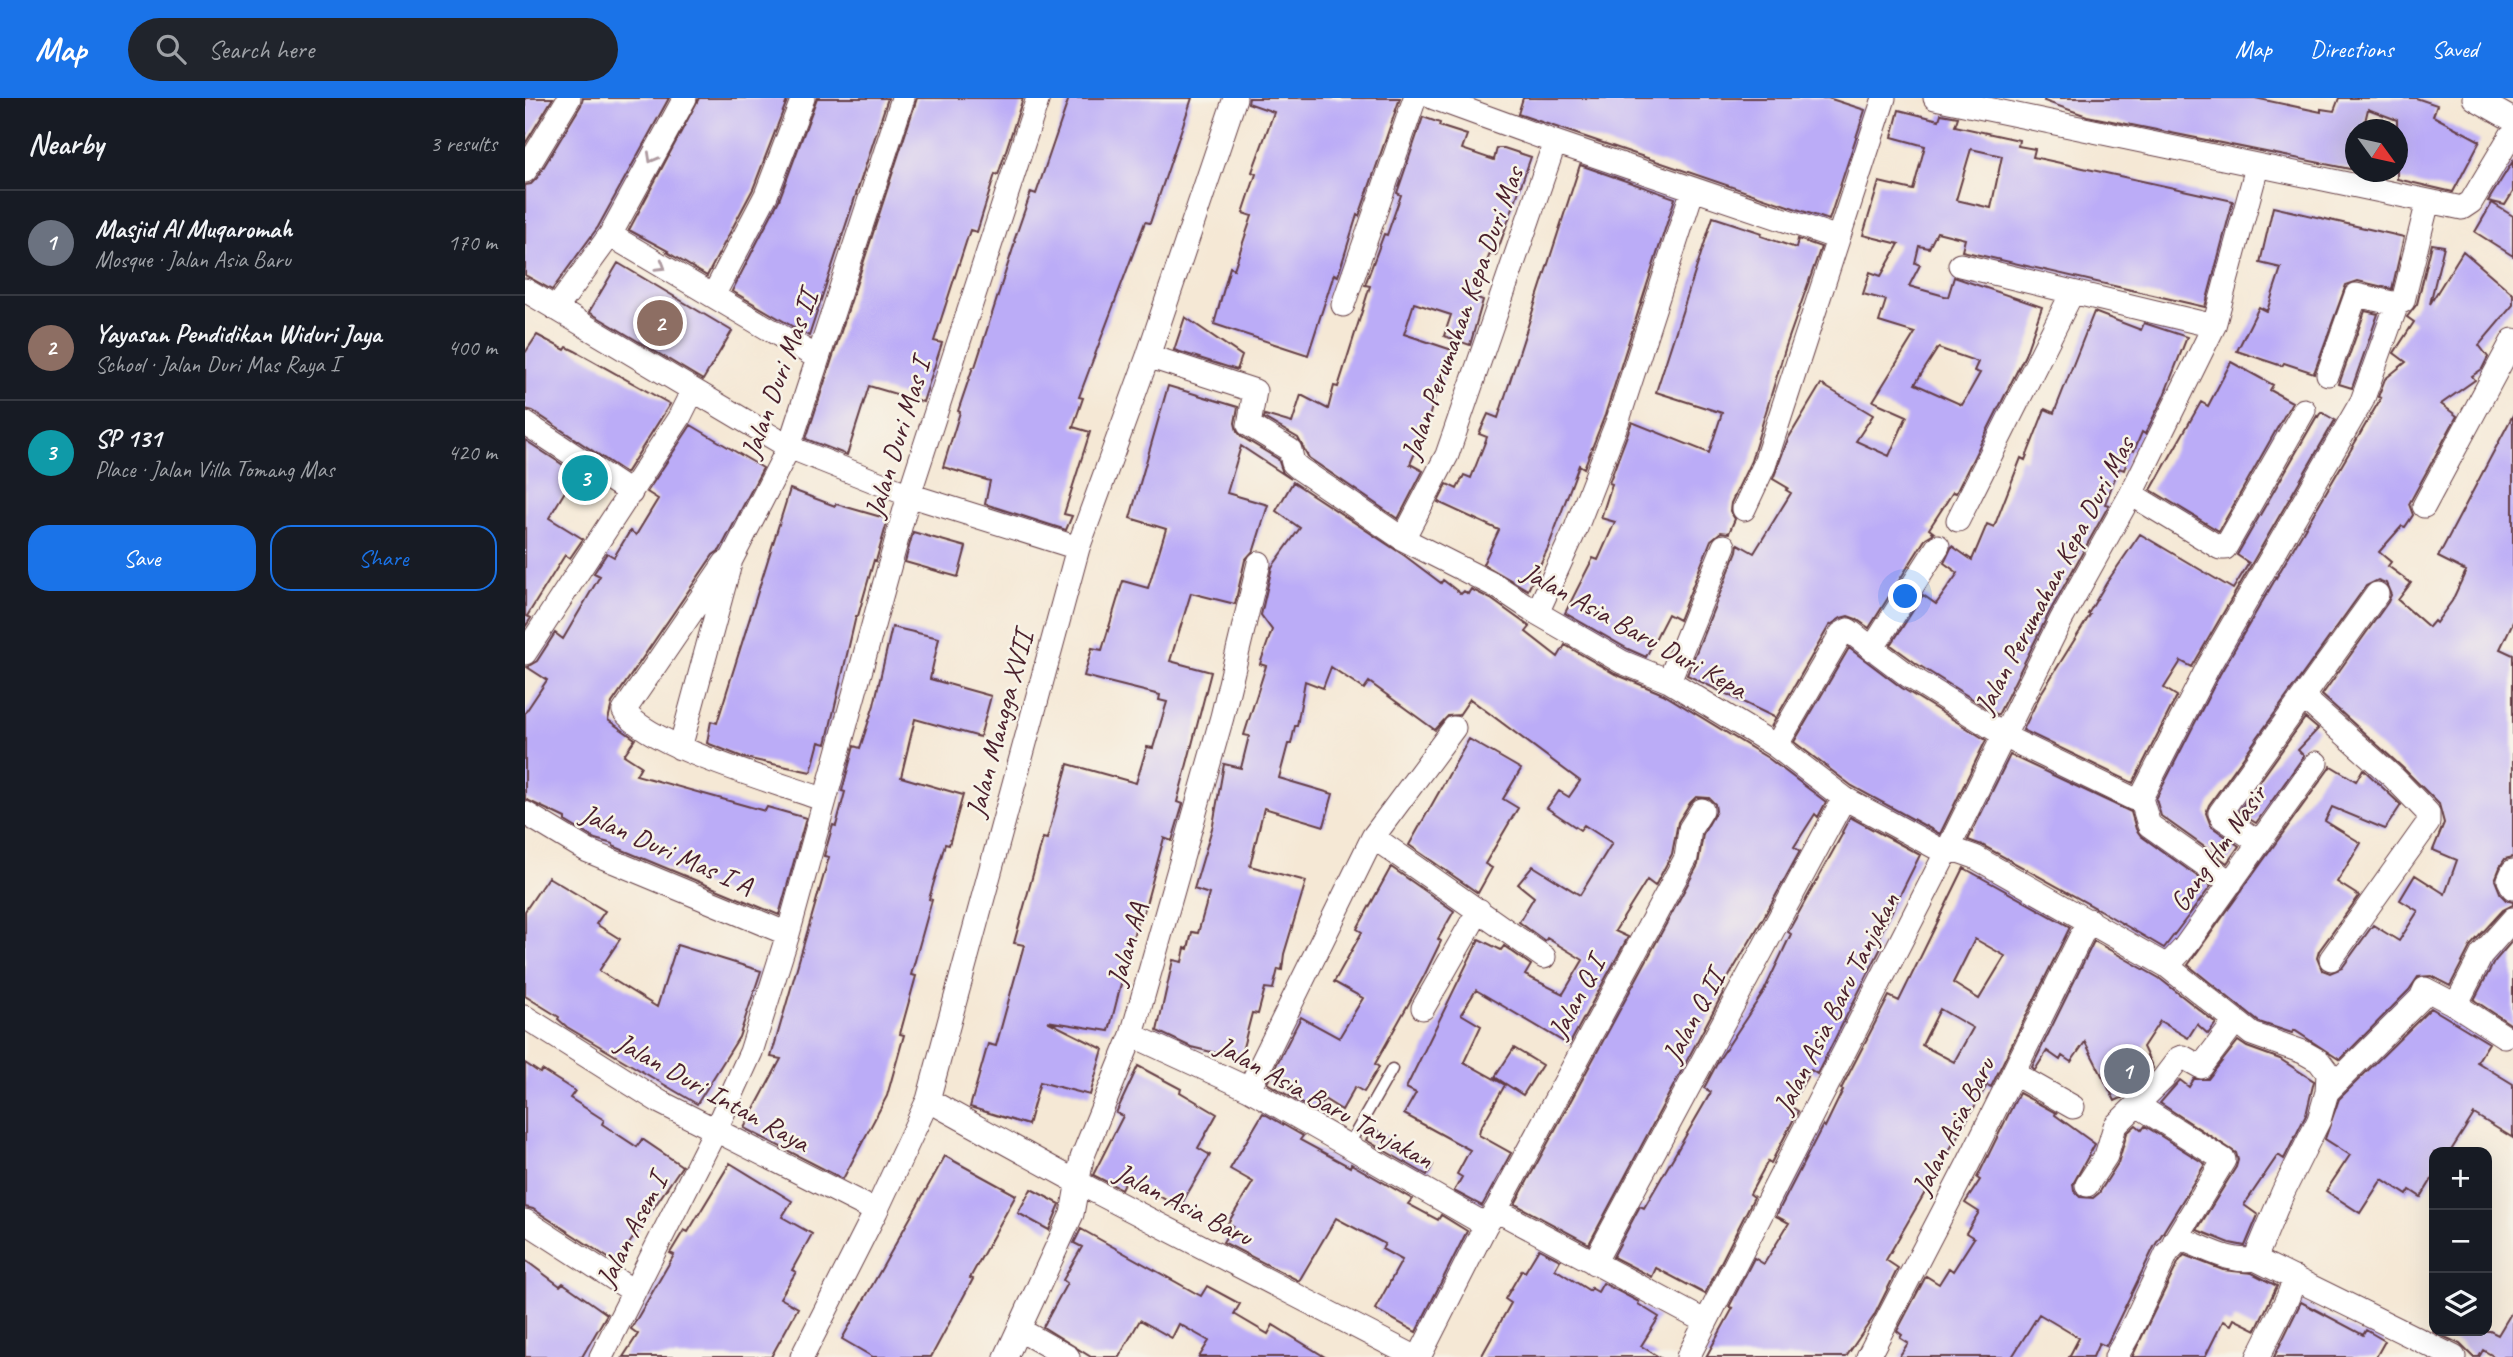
<!DOCTYPE html>
<html lang="en">
<head>
<meta charset="utf-8">
<style>
	:root { --surface:#171b24; --page:#20242c; --text:#f1f3f6; --muted:#9ea1a6; --line:#363941; --accent:#1a73e8 }
	body { margin:0; font-family:Caveat,sans-serif; background:var(--page); color:var(--text) }
	.controls { position:absolute; right:21px; bottom:21px; display:grid; overflow:hidden; border-radius:14px; box-shadow:0 7px 28px #0002 }
	.controls button { width:63px; height:63px; display:grid; place-items:center; padding:0; border:0; border-bottom:2px solid var(--line); background:var(--surface); color:var(--text); font:35px sans-serif }
	.compass { position:absolute; left:1820px; top:21px; width:63px; height:63px; border-radius:50%; background:var(--surface); box-shadow:0 7px 28px #0002; rotate:123deg }
	.you { position:absolute; left:1381px; top:499px; width:24px; height:24px; margin:-18px; border:5px solid #fff; border-radius:50%; background:#1a73e8; box-shadow:0 0 0 10px #1a73e833 }
	.badge { display:grid; place-items:center; width:46px; height:46px; border-radius:50%; background:var(--accent); color:#fff; font-size:23px; font-weight:700 }
	.pin { position:absolute; translate:-50% -50%; border:4px solid #fff; box-shadow:0 2px 7px #0006 }
	.list { margin:0; padding:0; list-style:none }
	h2 { display:flex; justify-content:space-between; align-items:center; height:91px; margin:0; padding:0 28px; font-size:30px }
	h2 small { font-size:23px; font-weight:400; color:var(--muted) }
	.list li { display:grid; grid-template-columns:46px 1fr auto; gap:21px; align-items:center; box-sizing:border-box; height:105px; padding:0 28px; border-top:2px solid var(--line) }
	.list b { display:block; font-size:26px; white-space:nowrap }
	.list p { margin:0; font-size:23px; white-space:nowrap; color:var(--muted) }
	.list em { font-size:23px; font-style:normal; color:var(--muted) }
	.actions { display:flex; gap:14px; padding:21px 28px }
	.actions a { flex:1; padding:16px 0; border:2px solid var(--accent); border-radius:21px; text-align:center; font-size:24px; color:var(--accent) }
	.actions .main { background:var(--accent); color:#fff }
	.icon { flex:none; width:38px; height:38px; fill:none; stroke:currentColor; stroke-width:2; stroke-linecap:round; stroke-linejoin:round }
	.map { position:relative; flex:none; width:1988px; height:1259px; overflow:hidden }
	header { display:flex; align-items:center; gap:42px; box-sizing:border-box; height:98px; padding:0 35px; background:var(--accent); color:#fff }
	header strong { font-size:33px }
	nav { display:flex; gap:38px; margin-inline-start:auto; font-size:24px }
	.search { width:490px; height:63px; background:var(--page); display:flex; align-items:center; gap:18px; box-sizing:border-box; padding:0 24px; border-radius:38px; color:var(--muted); font-size:26px }
	main { display:flex }
	aside { flex:1; background:var(--surface) }
	.map>svg:first-child { display:block }
</style>
</head>
<body>
<header>
<strong>Map</strong>
<div class="search"><svg class="icon" aria-label="search" viewBox="0 0 24 24"><circle cx="10" cy="10" r="6"/><path d="M15 15l6 6"/></svg>Search here</div>
<nav><a>Map</a><a>Directions</a><a>Saved</a></nav>
</header>
<main>
<aside>
<h2>Nearby<small>3 results</small></h2>
<ul class="list">
<li><span class="badge" style="background:#6b7280">1</span><div><b>Masjid Al Muqaromah</b><p>Mosque · Jalan Asia Baru</p></div><em>170 m</em></li>
<li><span class="badge" style="background:#8d6e63">2</span><div><b>Yayasan Pendidikan Widuri Jaya</b><p>School · Jalan Duri Mas Raya I</p></div><em>400 m</em></li>
<li><span class="badge" style="background:#0f9aa8">3</span><div><b>SP 131</b><p>Place · Jalan Villa Tomang Mas</p></div><em>420 m</em></li>
</ul>
<div class="actions"><a class="main">Save</a><a>Share</a></div>
</aside>
<div class="map">
<svg width="1988" height="1259" viewBox="0 0 1988 1259">
	<rect width="100%" height="100%" fill="#f7f3e8"/>
	<filter id="ink" filterUnits="userSpaceOnUse"><feTurbulence type="fractalNoise" baseFrequency=".0143" numOctaves="2"/><feDisplacementMap in="SourceGraphic" scale="14" xChannelSelector="R" yChannelSelector="G"/><feConvolveMatrix kernelMatrix="1 2 1 2 8 2 1 2 1" color-interpolation-filters="sRGB"/></filter>
	<filter id="wash" filterUnits="userSpaceOnUse"><feTurbulence type="fractalNoise" baseFrequency=".00686" numOctaves="4" result="noise"/><feDisplacementMap in="SourceGraphic" scale="28" xChannelSelector="R" yChannelSelector="G"/><feGaussianBlur stdDeviation="1.57" result="paint"/><feColorMatrix in="noise" values="0 0 0 0 0 0 0 0 0 0 0 0 0 0 0 0 0 1.4 0 .05"/><feComposite in="paint" operator="in"/></filter>
	<g filter="url(#wash)">
		<rect width="100%" height="100%" fill="#f5e8d5"/>
		<g id="blocks">
			<!-- building -->
			<path fill="#bbacf7" fill-rule="evenodd" d="M0,0h28l-28,46z
				M58,0h86l-71,129 -46,63 -27,-15v-90l6,-1 6,-6 44,-73z
				M174,0h89l-35,91 -46,87 -40,-24 1,-1 -39,-21z
				M292,0h71l-79,238 -77,-45 47,-91z
				M392,0h106l-25,77 -3,-1 -18,58 -7,-2 -36,111 8,2 -19,59 -54,-16 -22,69 -41,-16z
				M544,0h123l-42,125 -5,-1 -66,175 4,1 -10,29 17,5 -26,82 8,2 -6,14 -81,-26 5,-23 -47,-14 17,-55 -2,-1 15,-44h2l40,-125 -1,-1 17,-49 5,2z
				M724,0h151l-41,118 -2,-1 -19,61 -4,-2 -26,81 -94,-31 16,-57 4,2 18,-53 -9,-3 13,-39 -4,-2 22,-60 -26,-9z
				M998,0h305l37,12 -36,110 -311,-106z
				M1520,0h210l66,14v-3l13,2 5,-13h77l21,7 -4,11 47,25 -27,51 -56,-13v-59l-29,-11 -5,21h-8v40l-268,-54 -43,-15z
				M1374,12l40,10 2,-6 17,3 -3,9 64,14 -1,6 17,3 -2,8 200,44 -28,106 -243,-56 3,-12 -28,-7 -8,16 -10,-2 -4,17 5,2 -11,21 39,11 6,-20 88,30 -17,48 -69,138 -3,-1 -24,37 5,4 -8,5 -57,90 -13,-9 -8,-3 -7,2 -12,8 -58,101 5,-9 -89,-43 50,-124 1,-7 16,9 37,-60 -5,-3 2,-2 -15,-9 15,-40 33,-55 52,31 -17,26 33,15 18,-40 -34,-15 42,-68 -36,-11 7,-22 -23,-6 7,-22 11,4 18,-32 -36,-9 16,-53 34,8 12,-44 -33,-9zM1446,51l31,7 -11,52 -35,-8zM1413,250l40,14 -4,9 6,2 -18,32 -47,-21z
				M898,19l17,6 -1,3 28,9 -5,14 32,11 3,-12h7l27,9 -35,98 -6,-2 -15,44 8,3 -13,45 -26,-9 7,-21 -37,-12 -10,31 48,16 -12,40 -3,-1 -11,39 -16,36 13,7 -25,48 -89,-61 -11,-20 -34,-20 1,-3 27,8 9,-28 27,14 6,-23 4,1 32,-101 -5,-1 19,-51 3,1 14,-40 -4,-2z
				M1988,63v31l-8,13 -17,-4z
				M1055,67l95,33 -70,217 -21,53 -5,-3 -31,83 -20,42 -45,-26 16,-34 -61,-28 9,-18 10,5 7,-14 7,3 16,-41 -8,-3 9,-20 10,4z
				M1967,105l21,13v40l-38,-24z
				M1748,109l131,30 -12,52 -34,-8 -12,4 -32,88 -30,-10 -2,3 -45,-15 22,-44 8,4 14,-43 -21,-5z
				M1188,119l49,16 -1,3 35,12 2,-9 23,8 -35,99 -35,115 -20,42 -1,8 5,8 -6,14 -8,-1 -10,8 -32,80 -11,-6 -22,43 -18,-8 -63,-36 28,-55 5,2 17,-38 -14,-4 11,-34 -3,-1 23,-61 77,31 13,-40 -66,-21z
				M1907,146l12,2 -14,58 33,-53 50,43v11l-34,40 9,12 -6,12 -10,7 3,4 -34,24 16,12 -48,88 4,11 -8,12 -3,-1 -23,26 12,10 -3,4 23,17 -13,17 31,27 5,-6 2,2 16,-22 14,-30 -28,-14 75,-142v207l-13,27 13,6v202l-8,2 -4,6 -6,15 6,15 5,5 7,2v3l-10,5 -32,35 -21,41 -19,-10 -13,1 -9,13 -69,70 -46,-30 -2,3 -33,-11 -71,-57 143,-199 25,15 7,-12 38,36 -16,24 -53,-22 -7,14 36,22 -24,39 22,14 -40,55 -2,7 5,12 8,3 12,-5 31,-43 26,16 19,-30 -18,-11 15,-25 30,19 12,-34 -24,-10 11,-27 -5,-19 -36,-36 -81,-73 66,-93 3,-7 -5,-12 -8,-3 -12,6 -157,219 -3,8 5,13 28,20 -12,17 -66,-47 -5,-17 64,-125 161,-276 -3,-1 7,-18 21,-17 -12,-9 20,-31 -7,-5 10,-13z
				M93,165l114,68 -29,49 -114,-68z
				M1840,213l13,3 -26,74 -13,-4z
				M1569,214l47,18 3,-7 43,14 -24,61 -18,36 -3,-2 -8,19 -3,-1 -7,20 -5,-2 -14,36 4,1 -60,108 -51,102 -81,-51 -26,-19 32,-50 13,9 22,-31 -14,-10 8,-17 20,14 15,-36 7,3 27,-69 4,2 20,-51 9,4z
				M660,219l57,39 -5,14 -63,-20z
				M12,237l28,15 2,-3 8,4 95,53 -44,69 -93,-62 -8,-2v-56z
				M1706,264l42,23 -3,5 22,12 -73,129 -68,-41 50,-88 7,4z
				M643,288l70,21 -3,16 2,8 5,6 36,22 5,14 8,6 -50,-33 -14,47 41,12 -14,45 -9,10 -10,44 -44,-11 -21,68 41,11 -34,130 6,2 -11,37 -8,-3 -21,77 -4,-1 -30,117 -62,-10 56,28 -13,46 -50,-13 -12,43 -58,-18 18,-63 8,2 28,-101 -10,-2 29,-105 4,1 21,-75 68,19 11,-36 6,1 14,-46 -8,-2 1,-5 -76,-19 8,-28 10,2 21,-69 25,7 18,-59 -36,-11z
				M1796,314l14,8 -143,247 -11,-6 -17,27 13,8 -44,87 -110,-53 17,-35 50,-80 -2,-1 19,-32 33,-48 93,55 16,-26 -12,-8 80,-139 1,1z
				M166,327l72,43 -43,82 -7,5 -101,148 -4,17 27,19 -11,16 17,11 -5,9 129,36 2,-4 39,11 -27,97 -166,-69v-2l-18,-5 -30,-18v-3l-40,-19v-86l22,-33 -20,-13 10,-6 18,-28 8,6 37,-63 -6,-3 13,-20 7,4 16,-26 6,4 22,-36 -11,-7z
				M0,342l64,42 -2,4 -14,-8 -24,40 34,21 -13,19 -5,-3 -38,61 4,2 -6,9z
				M768,384l112,74 36,27 2,-3 18,14 3,-3 4,3 3,-5 20,10 39,28 -4,5 32,25 7,-12 50,29 48,20 105,64 58,44 -8,15 -3,-3 -21,33 6,4 -36,66 -43,73 3,1 -135,253 -74,-40 183,-339 5,-31 13,-23 -1,-7 -6,-6 -13,-1 -6,6 -12,19 -6,32 -17,32 -8,-6 -32,51 13,6 -59,108 -93,-55 -15,24 20,12 -17,36 41,23 -25,44 -1,6 32,18 -29,53 -28,-15 8,-14 -5,-3 13,-24 -66,-36 12,-21 -10,-5 73,-149 22,11 3,-4 27,19 -6,10 38,19 20,-34 -36,-22 -2,3 -26,-19 15,-25 -16,-13 15,-18 47,29 32,-52 -28,-18 -4,5 -33,-22 12,-17 10,6 11,-16 -110,-82 -11,16 -11,1 -13,14 -66,-48 -5,7 -33,-22 -8,21 -18,-7 -8,45h-2l-4,18h-3l-9,34 54,16 -9,32 -60,-18 -14,58 56,15 -22,73 -2,16 -4,-1 -5,20 -8,-1 -7,26 -6,-1 -12,46 -49,-12 -34,-16 16,-71 9,2 3,-14 3,1 4,-17 6,1 11,-39 -15,-5 19,-64 11,-61 17,4 8,-32 -5,-1 22,-69 -6,-2 12,-34 -11,-15 11,-48 28,-39 -24,-17z
				M265,391l45,17 1,-2 52,15 -12,42 -2,-1 -16,56h-2l-30,128 -7,-2 -8,30 -66,-14 -38,-15 4,-22 6,2z
				M388,434l53,15 -8,30 -53,-15z
				M367,529l47,11 -9,41 61,17 -11,41 -65,-18 -14,58 62,18 -14,50 -4,-1 -16,55 3,1 -21,75 5,1 -16,58 4,1 -17,61 -44,83 -99,-51 37,-69 -10,-2 58,-200 -5,-1 9,-31 3,1 9,-34 -3,-1 12,-45 6,2 14,-43z
				M1324,550l53,40 84,52 -46,94 -88,-48 -58,-44z
				M1780,620l13,11 -20,21 6,6 -48,67 -18,-11z
				M944,641l52,30 -18,30 15,9 -33,56 7,4 -14,25 -69,-48z
				M1485,657l121,57 5,17 5,7 70,50 -47,62 -68,-40 -114,-63 -14,-5z
				M1325,719l70,38 -44,88 6,3 -65,128 -6,-4 -21,36 8,5 -27,52 -3,-2 -18,33 4,3 -49,97 -49,-26 -4,9 -39,-20 27,-51 4,2 67,-116 -7,-4 16,-30 44,-67 27,-57 -3,-2 55,-99 -1,-1z
				M866,769l63,44 -16,28 3,2 -17,35 -49,88 4,3 -15,25 -9,-5 -13,23 -18,-11 -7,13 -50,-29 34,-66 38,21 24,-40 -29,-16 28,-50 -5,-3z
				M1439,770l106,59 -79,160 -4,-2 -101,175 12,8 -24,48 -28,41h-140l27,-49 -4,-1 25,-49 10,6 25,-41 -13,-7 47,-91 2,2 18,-37 -2,-1 48,-93 10,5zM1450,841l30,17 -26,43 -26,-16zM1415,911l33,19 -19,34 -32,-17z
				M23,779l57,34 -9,13 24,15 -21,32 58,36 20,-62 84,26 -22,66 -42,67 -130,-77 -9,-8 1,-2 -34,-21v-85z
				M1988,842v86l-39,-26 20,-38z
				M1569,843l65,37 57,45 -8,11 -11,-10 -9,14 -28,-17 -17,26 10,21 -27,28 -11,5 -30,-59 -14,20 -9,-6 -2,4 -13,-9 -12,19 -3,-3z
				M1906,910l58,35 -12,19 36,22v54l-39,-24 -24,38h-16v24l-13,21 -11,-7 -3,5 -25,-16 -22,34 -34,-22 24,-36 -25,-16 14,-40z
				M1713,943l9,6 33,12 34,22 -8,34 -22,44 -6,-4 -34,50 14,10 -13,31 -15,-3 -33,-13 39,-63 2,-7 -2,-7 -76,-50 20,-23 9,7 5,-8h14z
				M989,950l28,17 -19,30 -28,-18z
				M0,965l15,10 2,-3 33,21 -5,7 34,22 -2,4 35,23 5,-8 40,27 -66,97 -83,-54 -8,-2z
				M613,968l43,23 -1,3 37,22 -19,34 12,7 -31,53 -33,-20 -1,2 -19,-11 -5,10 -28,-14 30,-59 -7,-3z
				M1494,995l37,20 -1,2 40,29 -22,40 1,7 6,6 13,1 6,-5 19,-30 9,-30 9,-8 6,5 3,-4 60,38 -51,83 -48,99 -7,-3 -6,14h-24l10,-19 -40,-24 -27,43h-113l9,-14 -8,-5 2,-3 -5,-4 29,-55 13,8 10,-16 4,3 21,-33 -8,-5 13,-21 -14,-9 15,-23 -3,-2z
				M738,1015l40,23 -3,4 50,27 1,-3 61,35 -4,5 30,16 3,-5 26,16 -51,101 -41,-23 27,-49 -20,-11 3,-5 -49,-26 -37,63 -76,-39 10,-16 -5,-3 25,-41 -23,-13z
				M848,1030l60,37 -6,10 -61,-35z
				M420,1058l71,39 -46,83 3,1 -42,78h-58l-31,-18z
				M205,1065l62,38 -10,16 30,17 -20,36 4,2 -16,26 18,10 -27,49h-148l15,-23 -7,-5 43,-74 -4,-2 14,-23 4,2z
				M506,1091l29,15 -11,26 -31,-17z
				M556,1131l120,67 6,-10 33,18 -6,10 34,20 5,-9 52,32h-126l10,-16 -30,-17 -7,14 -32,-18 -21,37h-28l-48,-30 24,-44 -4,-3 19,-33 -8,-4z
				M1014,1151l21,11 -5,9 35,22 1,-3 7,4 5,-9 36,19 -1,2 21,13 -18,29 18,11h-178l30,-54 -6,-4 17,-29 3,2z
				M1659,1157l39,15 29,3 25,13 -21,44 -22,-11 -3,6 -8,-4 -18,36h-73l47,-96z
				M0,1162l35,26 3,-3 44,31 -25,43h-57z
				M1776,1204l62,33 3,-5 19,11 -9,16h-102z
				M1988,1212v47h-18l-12,-7 -4,7h-6l-13,-13 -28,-13h58l8,4z"/>
		</g>
	</g>
	<g filter="url(#ink)">
		<use href="#blocks" fill-opacity="0" stroke="#643d44" stroke-width="2"/>
		<g fill="none" stroke-linecap="round" stroke-linejoin="round">
			<!-- lane casing -->
			<g stroke="#643d44" stroke-width="13">
				<path id="lane" d="M823,1048l44,-77"/>
			</g>
			<!-- street casing -->
			<g stroke="#643d44" stroke-width="25">
				<path id="street" d="M909,0l121,44 283,96
					M1410,0l527,110 9,-6 42,-70
					M1949,0l39,22
					M0,73l44,-73
					M85,137l208,123
					M1435,167l254,61
					M0,192l264,157 120,48 169,53
					M188,198l53,-101 37,-97
					M818,207l72,-207
					M31,211l54,-74 75,-137
					M623,258l107,35 -6,34 41,25 3,13 7,6 103,70 95,48 39,26 85,49 47,19 107,65 68,52 102,55
					M1803,276l28,-79 41,9 6,-3 25,-100
					M0,325l106,70
					M1606,396l89,54h5l79,-138
					M1899,408l89,-166
					M1219,411l20,-43 120,-368
					M1433,422l114,-227
					M878,441l44,-84 108,-313
					M200,465l-101,148c27,36 155,72 201,89
					M1012,515l39,-85 42,-108 75,-231
					M1347,551l66,-103
					M0,555l154,-235 14,-28
					M1144,583l55,-135
					M1778,599l91,81 34,35v10l-97,136
					M1251,648l65,-112 7,-4 61,46 103,64 122,59 7,-1
					M155,650l51,-188 58,-113 114,-349
					M0,715l63,38 200,83
					M848,739l171,120
					M1733,744l-35,-24 -3,-5 157,-219
					M1421,755l12,-2 17,6 192,109 85,68 51,18 16,9 9,12 -1,19 -8,28 -36,72 -28,67
					M1988,773l-4,9 4,8
					M1706,785l-82,-58 -8,-27 67,-131 154,-266 35,-97
					M1642,868l17,-18 132,-185
					M1931,907l48,31
					M898,910l56,-98
					M0,919l135,85 216,109
					M607,937l117,54 237,136
					M1488,975l60,34
					M724,991l124,-252 81,-109
					M1802,994l94,-94 4,-9 31,16 26,-51 31,-35
					M403,1002l149,82 338,175
					M1612,1007l87,55 -50,82
					M1562,1087l19,-29 9,-30 48,-47 16,-21 4,-1 18,10 34,-45
					M971,1112l210,112
					M0,1123l108,70
					M1730,1161l199,98
					M1069,1165l250,-465
					M495,1232l48,27
					M76,1259l114,-226 36,-79 37,-118 121,-439 129,-397
					M277,1259l74,-146 52,-111 150,-552 70,-192 87,-258
					M481,1259l66,-143 10,-56 50,-123 90,-318 37,-154
					M894,1259l67,-132 10,-15 190,-352 4,-29 12,-19
					M1163,1259l258,-504 115,-233 70,-126 83,-168 43,-159
					M1343,1259l99,-191 122,-246
					M1591,1259l13,-23 38,-81 13,-14c24,7 49,25 75,20
					M1733,1259l30,-60 7,-19"/>
			</g>
			<!-- lane -->
			<use href="#lane" stroke="#fff" stroke-width="10"/>
			<!-- street -->
			<use href="#street" stroke="#fff" stroke-width="23"/>
		</g>
		<!-- one-way arrows -->
		<defs><path id="oneway-chevron" d="M-2-3.5L2.5 0L-2 3.5" fill="none" stroke-width="1.6" stroke-linecap="round" stroke-linejoin="round" transform="scale(1.75)"/></defs>
		<g stroke="#ae9aa0">
			<use href="#oneway-chevron" transform="translate(127 60) rotate(119)"/>
			<use href="#oneway-chevron" transform="translate(136 168) rotate(31)"/>
		</g>
	</g>
	<g text-anchor="middle" dominant-baseline="central" stroke-width="5" stroke-linejoin="round" paint-order="stroke">
		<!-- street labels -->
		<g font-size="28" fill="#4a1f2b" stroke="#f7f3e8">
			<text transform="translate(937 215) rotate(-70)">Jalan Perumahan Kepa Duri Mas</text>
			<text transform="translate(254 276) rotate(-70)">Jalan Duri Mas II</text>
			<text transform="translate(372 340) rotate(-73)">Jalan Duri Mas I</text>
			<text transform="translate(1529 477) rotate(-62)">Jalan Perumahan Kepa Duri Mas</text>
			<text transform="translate(1110 532) rotate(29)">Jalan Asia Baru Duri Kepa</text>
			<text transform="translate(474 626) rotate(-75)">Jalan Mangga XVII</text>
			<text transform="translate(1693 750) rotate(-55)">Gang Hm Nasir</text>
			<text transform="translate(142 751) rotate(24)">Jalan Duri Mas I A</text>
			<text transform="translate(602 846) rotate(-74)">Jalan AA</text>
			<text transform="translate(1051 899) rotate(-62)">Jalan Q I</text>
			<text transform="translate(1311 905) rotate(-63)">Jalan Asia Baru Tanjakan</text>
			<text transform="translate(1168 918) rotate(-62)">Jalan Q II</text>
			<text transform="translate(188 994) rotate(29)">Jalan Duri Intan Raya</text>
			<text transform="translate(800 1004) rotate(29)">Jalan Asia Baru Tanjakan</text>
			<text transform="translate(1428 1028) rotate(-63)">Jalan Asia Baru</text>
			<text transform="translate(659 1106) rotate(27)">Jalan Asia Baru</text>
			<text transform="translate(106 1132) rotate(-63)">Jalan Asem I</text>
		</g>
	</g>
</svg>
<div class="controls">
<button>+</button>
<button>−</button>
<button><svg class="icon" aria-label="layers" viewBox="0 0 24 24"><path d="M12 4l9 5-9 5-9-5zM3 14l9 5 9-5"/></svg></button>
</div>
<svg class="compass" viewBox="-18 -18 36 36"><path d="M0-13l5 13h-10z" fill="#e53935"/><path d="M0 13l5-13h-10z" fill="#9ea1a6"/></svg>
<div class="you"></div>
<div class="pin badge" style="left:1602px;top:973px;background:#6b7280">1</div>
<div class="pin badge" style="left:135px;top:225px;background:#8d6e63">2</div>
<div class="pin badge" style="left:60px;top:380px;background:#0f9aa8">3</div>
</div>
</main>
</body>
</html>
